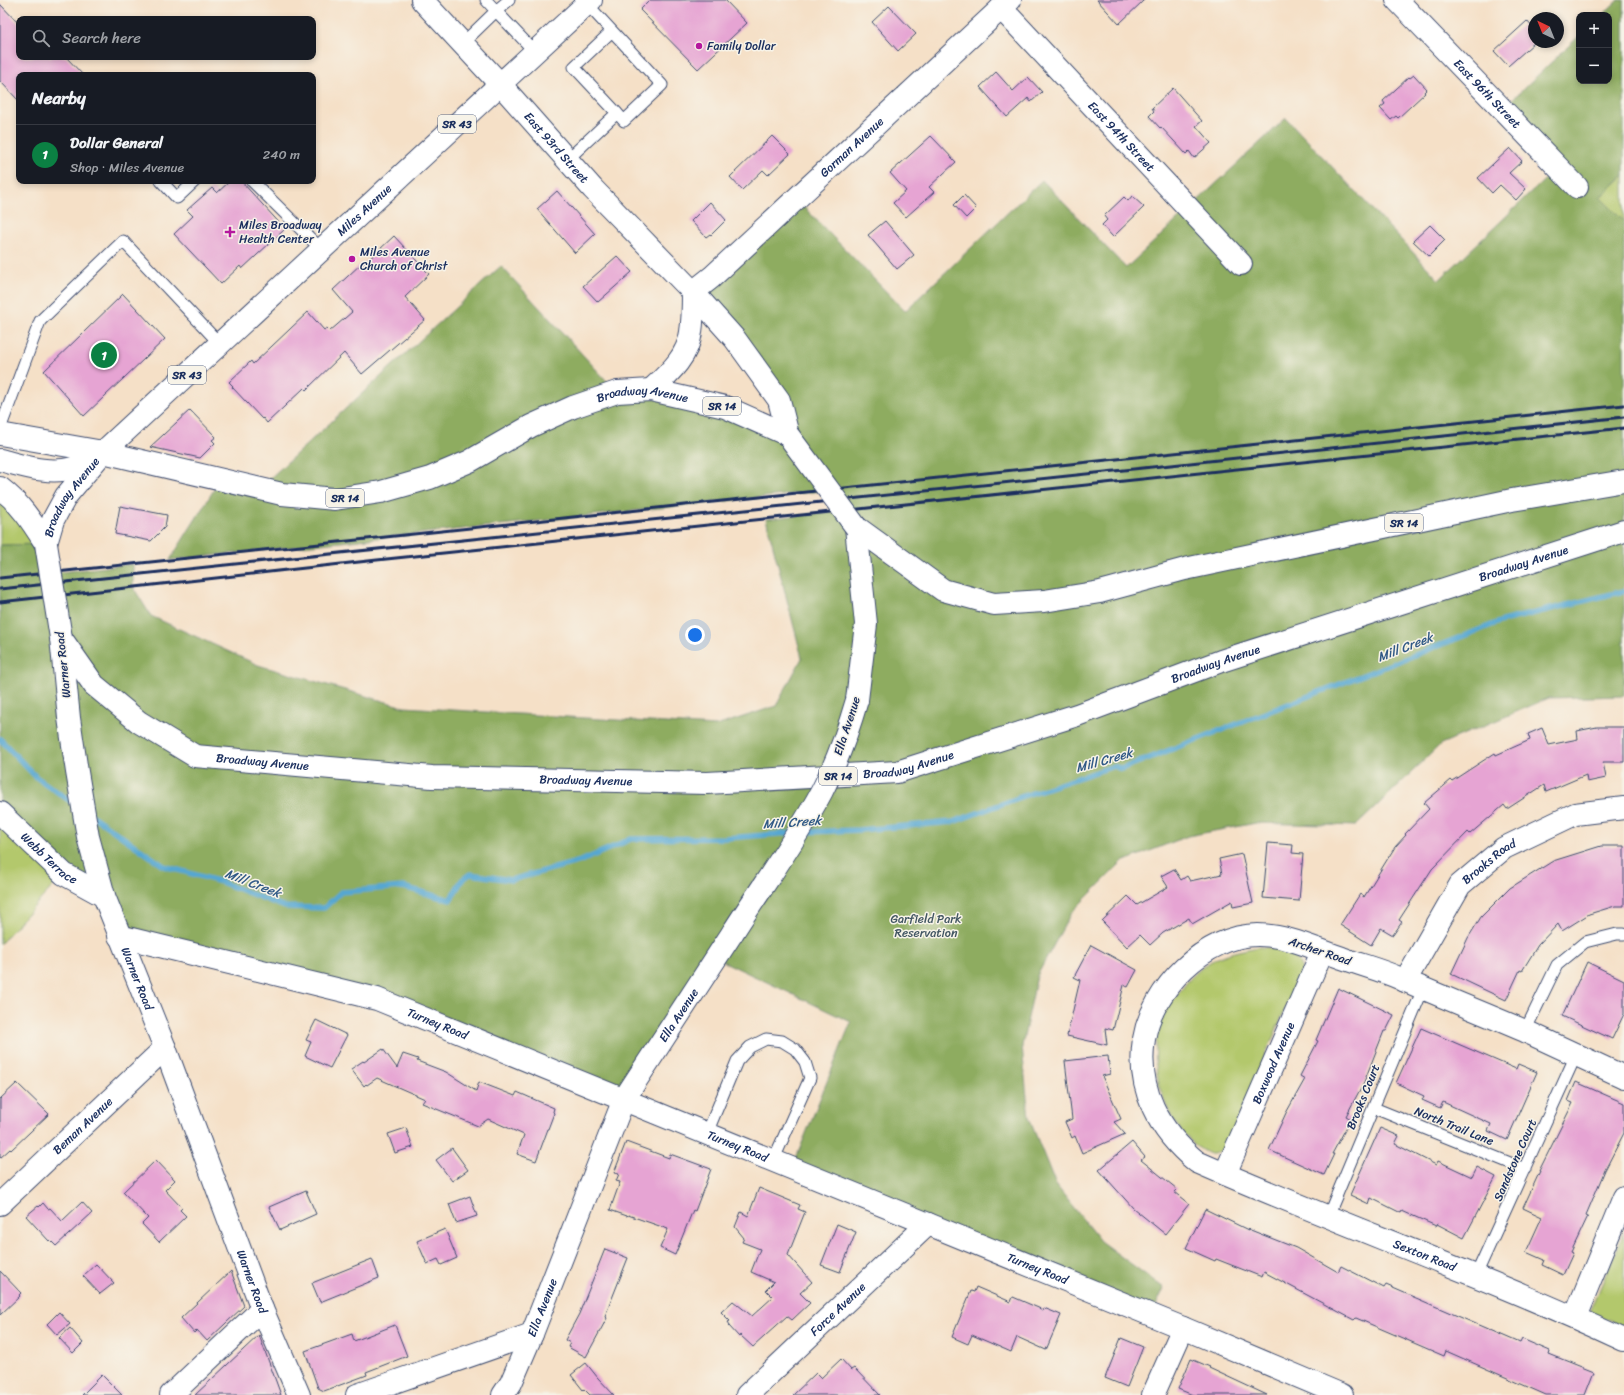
<!DOCTYPE html>
<html lang="en">
<head>
<meta charset="utf-8">
<style>
	:root { --surface:#171b24; --page:#20242c; --text:#f1f3f6; --muted:#9ea1a6; --line:#363941; --accent:#0b8043 }
	body { margin:0; font-family:Sriracha,sans-serif; background:var(--page); color:var(--text) }
	.controls { position:absolute; right:12px; top:12px; display:grid; overflow:hidden; border-radius:8px; box-shadow:0 2px 6px #0003 }
	.controls button { width:36px; height:36px; display:grid; place-items:center; padding:0; border:0; border-bottom:1px solid var(--line); background:var(--surface); color:var(--text); font:20px sans-serif }
	.compass { position:absolute; left:1528px; top:12px; width:36px; height:36px; border-radius:50%; background:var(--surface); box-shadow:0 2px 6px #0003; rotate:317deg }
	.you { position:absolute; left:695px; top:635px; width:14px; height:14px; margin:-10px; border:3px solid #fff; border-radius:50%; background:#1a73e8; box-shadow:0 0 0 6px #1a73e833 }
	.badge { display:grid; place-items:center; width:26px; height:26px; border-radius:50%; background:var(--accent); color:#fff; font-size:13px; font-weight:700 }
	.pin { position:absolute; translate:-50% -50%; border:2px solid #fff; box-shadow:0 1px 4px #0006 }
	.list { margin:0; padding:0; list-style:none }
	h2 { display:flex; justify-content:space-between; align-items:center; height:52px; margin:0; padding:0 16px; font-size:17px }
	h2 small { font-size:13px; font-weight:400; color:var(--muted) }
	.list li { display:grid; grid-template-columns:26px 1fr auto; gap:12px; align-items:center; box-sizing:border-box; height:60px; padding:0 16px; border-top:1px solid var(--line) }
	.list b { display:block; font-size:15px; white-space:nowrap }
	.list p { margin:0; font-size:13px; white-space:nowrap; color:var(--muted) }
	.list em { font-size:13px; font-style:normal; color:var(--muted) }
	.icon { flex:none; width:22px; height:22px; fill:none; stroke:currentColor; stroke-width:2; stroke-linecap:round; stroke-linejoin:round }
	.map { position:relative; flex:none; width:1624px; height:1395px; overflow:hidden }
	.search { position:absolute; background:var(--surface); box-shadow:0 2px 6px #0003; left:16px; top:16px; width:300px; height:44px; display:flex; align-items:center; gap:10px; box-sizing:border-box; padding:0 14px; border-radius:8px; color:var(--muted); font-size:15px }
	.panel { position:absolute; background:var(--surface); box-shadow:0 2px 6px #0003; left:16px; top:72px; width:300px; height:112px; border-radius:8px }
	.map>svg:first-child { display:block }
</style>
</head>
<body>
<div class="map">
<svg width="1624" height="1395" viewBox="0 0 1624 1395">
	<rect width="100%" height="100%" fill="#f7f3e8"/>
	<filter id="ink" filterUnits="userSpaceOnUse"><feTurbulence type="fractalNoise" baseFrequency=".025" numOctaves="2"/><feDisplacementMap in="SourceGraphic" scale="8" xChannelSelector="R" yChannelSelector="G"/><feConvolveMatrix kernelMatrix="1 2 1 2 8 2 1 2 1" color-interpolation-filters="sRGB"/></filter>
	<filter id="wash" filterUnits="userSpaceOnUse"><feTurbulence type="fractalNoise" baseFrequency=".012" numOctaves="4" result="noise"/><feDisplacementMap in="SourceGraphic" scale="16" xChannelSelector="R" yChannelSelector="G"/><feGaussianBlur stdDeviation="0.9" result="paint"/><feColorMatrix in="noise" values="0 0 0 0 0 0 0 0 0 0 0 0 0 0 0 0 0 1.4 0 .05"/><feComposite in="paint" operator="in"/></filter>
	<g filter="url(#wash)">
		<rect width="100%" height="100%" fill="#f5e0c7"/>
		<!-- green -->
		<path fill="#b3c86c" stroke="#677c65" d="M1624,175v46l-24,-24z
			M0,488l46,56 -46,1z
			M0,813l64,61 -64,70z
			M1259,947c21,2 36,0 43,23l-76,177c-5,3 -10,8 -16,7 -11,-3 -28,-21 -34,-30 -20,-32 -27,-71 -13,-107 4,-10 12,-19 19,-28 7,-10 17,-20 28,-27 15,-9 32,-12 49,-15z
			M1624,1232v94l-34,-14z"/>
		<!-- forest -->
		<path fill="#8eac60" stroke="#546e5f" d="M1618,0h6v175l-24,22 24,24v475l-75,2 -108,46 -85,82 -100,-3 -68,13 -66,26 -51,51 -34,63 -15,70 7,72 27,67 44,56 64,47 -12,27 -360,-147 59,-146 -135,-64 -92,141 -247,-100 -258,-63 -15,-40 -104,-83v-268l46,-1 5,29 82,-9v23l18,29 107,49 146,42 312,19 60,-20 26,-48 -36,-139 78,-9 -13,-20 -661,70 50,-80 62,13 -13,-14 232,-213 116,126 34,-2 137,45 -9,-35 -86,-108 103,-93 109,112 137,-131 84,88 160,-150 153,162 119,-113 -56,-58 77,-73v45h30v-66h-7z"/>
		<g fill="none" stroke-linecap="round" stroke-linejoin="round">
			<!-- stream -->
			<path stroke="#57a7d1" stroke-width="5.5" d="M0,739l36,38 40,28
				M91,815l73,51 57,16 64,25 39,1 17,-16 62,-5 47,13 12,-20 8,-6 41,6 70,-19 50,-22 95,-1 66,-5
				M804,832l55,-2 94,-8 73,-27 88,-29 7,3 381,-148 122,-30"/>
		</g>
		<g id="blocks">
			<!-- building -->
			<path fill="#e6a4d3" d="M650,0h75l22,23 -49,46 -58,-59z
				M1097,0h47l-25,24z
				M0,4l19,20v33h47l17,18h-64v26l-19,-20z
				M889,6l27,28 -18,17 -26,-29z
				M1527,21l7,8v14l-26,23 -14,-15z
				M996,72l17,19 15,-14 14,15 -11,10 -3,-4 -21,19 -27,-30z
				M1414,75l13,14 -3,3 1,1 -27,25 -2,-2 -5,4 -11,-12 5,-4 -2,-3 26,-24 1,1z
				M1173,88l29,33 -6,5 15,17 -17,15 -5,-7 -3,3 -25,-27 -1,1 -11,-12 5,-5 -2,-3z
				M772,136l18,18 -22,21 -5,-5 -21,20 -12,-13z
				M931,136l25,26 -27,25 5,5 -28,25 -13,-14 13,-12 -16,-18z
				M1510,148l12,13 -13,12 17,16 -10,11 -16,-15 -8,8 -14,-15z
				M230,181h11l44,48 -43,40 -2,-3 -19,18 -47,-50 19,-18 -6,-6 25,-22 5,5z
				M557,191l38,43 -20,19 -38,-44z
				M964,195l12,13 -10,10 -12,-13z
				M1132,196l12,11 -31,30 -11,-12 5,-5 -3,-4 20,-19 4,4z
				M710,202l16,18 -15,15 -1,-1 -4,3 -15,-16z
				M885,221l29,34 -17,14 -29,-34z
				M1430,225l15,15 -16,16 -16,-15z
				M394,236l35,38 -24,23 20,23 -63,54 -18,-21 -38,37 -2,-2 -37,35 -4,-5 -1,1 -30,-32 1,-1 -4,-4 22,-21 2,3 55,-52 16,18 3,-2 3,3 22,-19 -19,-22 29,-27 2,1z
				M617,256l15,16 -34,30 -15,-16z
				M123,294l42,45 -81,77 -40,-45z
				M190,410l26,27 -4,3 3,3 -15,15 -50,-11z
				M120,506l47,9 -2,12 -14,14 -36,-7z
				M1597,727h27v35h-21l3,16 -19,4 -1,-7 -40,17 -2,-7 -37,24 -3,-4 -34,29 -2,-2 -36,37 -33,51 3,2 -9,13 -12,-7 -10,17 -31,-20 20,-31 4,3 31,-50 11,-12 -1,-1 24,-25 -5,-6 27,-23 1,1 43,-28 1,2 34,-15 -2,-6 14,-6 7,17 29,-6 -1,-8z
				M1268,843l25,2 -1,8 11,1 -4,47 -36,-3z
				M1601,846h23v60h-9l-26,8 -27,17 -4,-7 -20,21 -16,26 -2,-1 -14,30 -55,-26 17,-36 13,-21 29,-29 43,-27z
				M1242,854l11,49 -20,4 -1,-6 -40,23 -3,-6 -26,15 -13,12 -10,-10 -13,12 -25,-26 26,-25 9,9 31,-18 -7,-11 13,-7 7,11 6,-4 3,5 32,-7 -3,-15z
				M1091,945l46,25 -9,17 -4,-2 -11,45 -8,-2 2,17 -40,-9 13,-56 -6,-3z
				M1587,962l37,18v34l-12,25 -50,-23z
				M1338,988l56,27 -8,16h-2l-20,51 -18,34 5,3 -19,35h2l-10,21 -55,-25 17,-37 19,-34 -5,-3 18,-35 -2,-1z
				M316,1020l31,15 -17,33 -25,-12 6,-14 -5,-2z
				M1421,1028l95,41 2,-5 19,8 -30,68 -19,-9 3,-7 -48,-22 -3,6 -18,-8 2,-4 -28,-13z
				M383,1049l14,19 6,-14 15,5 -1,2 29,11 30,19 3,-9 36,14 2,-4 37,16 -1,4 1,1 -18,48 -19,-7 7,-19 -36,-16 -10,7 -56,-23 3,-4 -48,-21 -10,7 -1,-1 -2,2 -13,-17 12,-8 1,1z
				M1108,1056l2,18 -8,2 19,43 -7,3 11,12 -43,19 -7,-17 -3,2 -7,-16 7,-3 -7,-58z
				M1576,1082l48,21v30l-19,37 -19,45 2,1 -17,36 2,1 -10,22 -21,-10 2,-5 -18,-8 16,-35 -19,-9 17,-37h-1l34,-68 -5,-2z
				M17,1083l32,31 -38,36 -1,-1 -10,9v-59z
				M406,1128l7,19 -18,6 -7,-19z
				M1380,1128l19,8 -4,8 41,21 2,-4 34,16 5,-10 19,10 -32,61 -27,-14 -1,2 -34,-15 -1,2 -30,-15 -2,6 -19,-9z
				M626,1142l43,16 1,-4 41,15 -16,42 -2,-1 -18,45 -15,-7 8,-19 -40,-14 -1,1 -17,-6 10,-28 -4,-1 3,-7 -5,-1z
				M1132,1142l13,15 -4,3 36,29 -3,3 15,12 -24,30 -32,-26 -34,-38z
				M452,1148l16,22 -16,11 -16,-21z
				M156,1160l19,20 -10,10 17,18 -2,2 6,6 -27,26 -17,-18 6,-6 -25,-26z
				M759,1188l41,17 -2,4 7,3 -17,43 24,27 -12,11 10,10 -18,17 -5,-4 -34,31 -13,-12 -1,2 -10,-11 1,-1 -2,-3 2,-1 -9,-9 12,-11 19,15 21,-19 -7,-7 8,-8 -23,-10 9,-23 -18,-7 2,-4 -9,-11 6,-15 7,4z
				M306,1191l10,23 -36,16 -11,-23z
				M470,1196l7,20 -21,7 -7,-19z
				M82,1202l10,11 -36,33 -6,-6 -1,1 -23,-25 12,-10 1,1 4,-4 5,6 2,-1 12,13z
				M1205,1209l43,21v-1l48,19 42,24 3,-6 43,22 2,-3 134,58 2,-4 28,12 -1,3 45,18 -9,23h-39l-100,-44 -2,5 -88,-38 -2,2 -90,-48 -2,5 -46,-18 -1,2 -29,-13z
				M837,1224l19,8 -16,40 -19,-7z
				M445,1229l12,29 -16,7 -3,-6 -11,5 -10,-23z
				M605,1249l23,9 -23,58 2,2 -21,39 -18,-10 2,-4 -5,-3 14,-26z
				M372,1259l7,19 -59,24 -8,-19z
				M96,1264l18,19 -14,11 -17,-18z
				M0,1271l21,22 -2,2 1,1 -20,19z
				M231,1271l13,35 -37,35 -10,-11 -3,3 -13,-15z
				M976,1287l35,15 2,-5 30,13 1,-2 17,7 -15,35 -29,-13 -6,15 -39,-17 -4,9 -16,-7 19,-46 3,1z
				M59,1312l11,12 -13,11 -10,-11z
				M395,1325l12,31 -41,16 1,3 -43,16 -6,-3 -13,-37 47,-17 2,7z
				M70,1328l13,15 -10,10 -14,-15z
				M259,1335l22,60h-86z
				M1121,1338l22,9 -16,40 -22,-9z
				M841,1359l10,11 3,-2 26,27h-87l23,-22 5,5z
				M1191,1359l19,8 -1,1 58,27h-74l-15,-6z
				M586,1363l12,15 16,17h-24l-6,-6 -1,1 -12,-15z
				M102,1375l20,20h-40z"/>
		</g>
	</g>
	<g filter="url(#ink)">
		<use href="#blocks" fill-opacity="0" stroke="#3c4a6e" stroke-width="1"/>
		<g fill="none" stroke-linecap="round" stroke-linejoin="round">
			<!-- lane casing -->
			<g stroke="#3c4a6e" stroke-width="13">
				<path id="lane" d="M486,0l10,11 13,-11
					M587,4l75,81 -38,36 -7,-8
					M462,44l34,-33 39,41
					M567,160l50,-47 -43,-46 38,-36
					M161,181l16,17 18,-17
					M252,181l70,69
					M0,429l40,-108 83,-80 97,103
					M1525,1031l32,-66 28,-23 32,-8h7
					M1374,1108l151,61
					M707,1133l30,-72 13,-14 16,-8 16,2 13,8 10,13 5,16 -37,83
					M1328,1216l95,-227
					M1476,1275l100,-220"/>
			</g>
			<!-- street casing -->
			<g stroke="#3c4a6e" stroke-width="24">
				<g id="street">
					<path id="s1" d="M1397,0l180,187"/>
					<path id="s2" d="M1001,8l240,256"/>
					<path id="s3" d="M693,292l19,-15 298,-277"/>
					<path id="s4" d="M0,813l64,61 40,22"/>
					<path id="s5" d="M1405,981l55,-96 44,-37 71,-34 49,-6"/>
					<path id="s6" d="M1624,1077c-33,-15 -66,-31 -99,-46 -42,-18 -85,-35 -126,-53 -18,-8 -38,-13 -57,-20 -27,-9 -55,-23 -84,-23 -53,0 -106,54 -114,104 -8,50 15,92 53,123 141,62 287,113 427,178"/>
					<path id="s7" d="M1225,1174l97,-222"/>
					<path id="s8" d="M0,1204l165,-156"/>
					<path d="M1575,1317l49,-120"/>
					<path d="M171,1395l91,-86"/>
					<path d="M357,1395l175,-61"/>
					<path id="s9" d="M503,1395l8,-12 21,-49 92,-235"/>
					<path id="s10" d="M747,1395l181,-171"/>
					<path d="M1153,1395l30,-67"/>
				</g>
			</g>
			<!-- secondary casing -->
			<g stroke="#3c4a6e" stroke-width="24">
				<g id="secondary">
					<path d="M422,0l78,84"/>
					<path d="M856,527l10,97 -9,76"/>
					<path id="s11" d="M61,638l8,80 8,54 11,65 16,59 61,152 97,261 37,86"/>
					<path id="s12" d="M119,936l258,63 806,329 159,67"/>
					<path id="s13" d="M624,1099l109,-167"/>
				</g>
			</g>
			<!-- primary casing -->
			<g stroke="#3c4a6e" stroke-width="24">
				<g id="primary">
					<path id="s14" d="M500,84l93,105 100,103 42,47 44,61 9,35"/>
					<path d="M651,390c17,-16 37,-33 40,-58 2,-13 2,-27 2,-40"/>
					<path id="s15" d="M0,434l103,18 179,42 53,5 46,-7 49,-14 40,-17 61,-35 42,-19 44,-15 34,-2 74,17 63,28"/>
					<path d="M0,460c24,6 49,15 73,8 7,-2 15,-8 22,-11"/>
					<path d="M0,488c21,16 32,34 46,56"/>
					<path d="M856,527l87,63 51,14 50,-3 56,-9 85,-23 327,-69 112,-19"/>
					<path id="s16" d="M46,544l7,-24 13,-24 37,-44 488,-452"/>
					<path id="s17" d="M61,638l33,47 45,37 56,34 237,21 275,6 190,-11 180,-57 144,-54 403,-130"/>
				</g>
			</g>
			<!-- lane -->
			<use href="#lane" stroke="#fff" stroke-width="11"/>
			<!-- street -->
			<use href="#street" stroke="#fff" stroke-width="22"/>
			<!-- secondary -->
			<use href="#secondary" stroke="#fff" stroke-width="22"/>
			<!-- primary -->
			<use href="#primary" stroke="#fff" stroke-width="22"/>
			<!-- rail -->
			<path stroke="#1b2f5e" stroke-width="3" d="M0,578l1624,-173
				M0,589l1624,-172
				M0,602l377,-42 1247,-132"/>
			<!-- secondary-bridge casing -->
			<g stroke="#3c4a6e" stroke-width="24" stroke-linecap="butt">
				<path id="secondary-bridge" d="M733,932c30,-47 63,-92 89,-141 15,-29 26,-60 35,-91"/>
			</g>
			<!-- primary-bridge casing -->
			<g stroke="#3c4a6e" stroke-width="24" stroke-linecap="butt">
				<path id="primary-bridge" d="M788,435l68,92
					M46,544l15,94"/>
			</g>
			<!-- secondary-bridge -->
			<use href="#secondary-bridge" stroke="#fff" stroke-width="22"/>
			<!-- primary-bridge -->
			<use href="#primary-bridge" stroke="#fff" stroke-width="22"/>
		</g>
	</g>
	<!-- markers -->
	<g fill="#b5179e" stroke="#f7f3e8" stroke-width="1.5">
		<circle cx="699" cy="46" r="4"/>
		<path d="M228 226h4v4h4v4h-4v4h-4v-4h-4v-4h4z"/>
		<circle cx="352" cy="259" r="4"/>
	</g>
	<g text-anchor="middle" dominant-baseline="central" stroke-width="3" stroke-linejoin="round" paint-order="stroke">
		<!-- shield labels -->
		<g fill="#f7f3e8" stroke="#5d6a87" stroke-width="1">
			<rect x="438" y="115" width="38" height="18" rx="3"/>
			<rect x="168" y="366" width="38" height="18" rx="3"/>
			<rect x="703" y="397" width="38" height="18" rx="3"/>
			<rect x="326" y="489" width="38" height="18" rx="3"/>
			<rect x="1385" y="514" width="38" height="18" rx="3"/>
			<rect x="819" y="767" width="38" height="18" rx="3"/>
		</g>
		<g font-size="11" font-weight="bold" fill="#1b2f5e">
			<text x="457" y="124">SR 43</text>
			<text x="187" y="375">SR 43</text>
			<text x="722" y="406">SR 14</text>
			<text x="345" y="498">SR 14</text>
			<text x="1404" y="523">SR 14</text>
			<text x="838" y="776">SR 14</text>
		</g>
		<!-- poi labels -->
		<g font-size="12" fill="#1b2f5e" stroke="#f7f3e8" text-anchor="start">
			<text x="707" y="46">Family Dollar</text>
			<text x="239" y="225">Miles Broadway<tspan x="239" dy="14">Health Center</tspan></text>
			<text x="360" y="252">Miles Avenue<tspan x="360" dy="14">Church of Christ</tspan></text>
		</g>
		<!-- street labels -->
		<g font-size="12" fill="#1b2f5e" stroke="#f7f3e8">
			<text stroke="none"><textPath href="#s1" startOffset="130">East 96th Street</textPath></text>
			<text stroke="none"><textPath href="#s2" startOffset="176">East 94th Street</textPath></text>
			<text stroke="none"><textPath href="#s14" startOffset="85">East 93rd Street</textPath></text>
			<text stroke="none"><textPath href="#s3" startOffset="215">Gorman Avenue</textPath></text>
			<text stroke="none"><textPath href="#s16" startOffset="466">Miles Avenue</textPath></text>
			<text stroke="none"><textPath href="#s15" startOffset="671">Broadway Avenue</textPath></text>
			<text stroke="none"><textPath href="#s16" startOffset="54">Broadway Avenue</textPath></text>
			<text stroke="none"><textPath href="#s17" startOffset="1545">Broadway Avenue</textPath></text>
			<text stroke="none"><textPath href="#s17" startOffset="1221">Broadway Avenue</textPath></text>
			<text transform="translate(63 665) rotate(-96)">Warner Road</text>
			<text transform="translate(847 726) rotate(-72)">Ella Avenue</text>
			<text stroke="none"><textPath href="#s17" startOffset="249">Broadway Avenue</textPath></text>
			<text stroke="none"><textPath href="#s17" startOffset="897">Broadway Avenue</textPath></text>
			<text stroke="none"><textPath href="#s17" startOffset="573">Broadway Avenue</textPath></text>
			<text stroke="none"><textPath href="#s4" startOffset="67">Webb Terrace</textPath></text>
			<text stroke="none"><textPath href="#s5" startOffset="148">Brooks Road</textPath></text>
			<text transform="translate(1320 951) rotate(19)">Archer Road</text>
			<text stroke="none"><textPath href="#s11" startOffset="351">Warner Road</textPath></text>
			<text stroke="none"><textPath href="#s13" startOffset="100">Ella Avenue</textPath></text>
			<text stroke="none"><textPath href="#s12" startOffset="331">Turney Road</textPath></text>
			<text stroke="none"><textPath href="#s7" startOffset="121">Boxwood Avenue</textPath></text>
			<text transform="translate(1363 1097) rotate(-68)">Brooks Court</text>
			<text stroke="none"><textPath href="#s8" startOffset="114">Beman Avenue</textPath></text>
			<text transform="translate(1454 1126) rotate(22)">North Trail Lane</text>
			<text stroke="none"><textPath href="#s12" startOffset="655">Turney Road</textPath></text>
			<text transform="translate(1515 1160) rotate(-66)">Sandstone Court</text>
			<text stroke="none"><textPath href="#s6" startOffset="946">Sexton Road</textPath></text>
			<text stroke="none"><textPath href="#s12" startOffset="979">Turney Road</textPath></text>
			<text stroke="none"><textPath href="#s11" startOffset="675">Warner Road</textPath></text>
			<text stroke="none"><textPath href="#s9" startOffset="96">Ella Avenue</textPath></text>
			<text stroke="none"><textPath href="#s10" startOffset="125">Force Avenue</textPath></text>
		</g>
		<!-- park labels -->
		<g font-size="12" fill="#415562" stroke="#f7f3e8">
			<text x="926" y="919">Garfield Park<tspan x="926" dy="14">Reservation</tspan></text>
		</g>
		<!-- water labels -->
		<g font-size="13" font-style="italic" fill="#305986" stroke="#f7f3e8">
			<text transform="translate(1405 647) rotate(-21)">Mill Creek</text>
			<text transform="translate(1104 760) rotate(-16)">Mill Creek</text>
			<text transform="translate(792 822) rotate(-4)">Mill Creek</text>
			<text transform="translate(253 883) rotate(21)">Mill Creek</text>
		</g>
	</g>
</svg>
<div class="controls">
<button>+</button>
<button>−</button>
</div>
<svg class="compass" viewBox="-18 -18 36 36"><path d="M0-13l5 13h-10z" fill="#e53935"/><path d="M0 13l5-13h-10z" fill="#9ea1a6"/></svg>
<div class="you"></div>
<div class="pin badge" style="left:104px;top:355px">1</div>
<div class="search"><svg class="icon" aria-label="search" viewBox="0 0 24 24"><circle cx="10" cy="10" r="6"/><path d="M15 15l6 6"/></svg>Search here</div>
<section class="panel">
<h2>Nearby<small></small></h2>
<ul class="list">
<li><span class="badge">1</span><div><b>Dollar General</b><p>Shop · Miles Avenue</p></div><em>240 m</em></li>
</ul>
</section>
</div>
</body>
</html>
